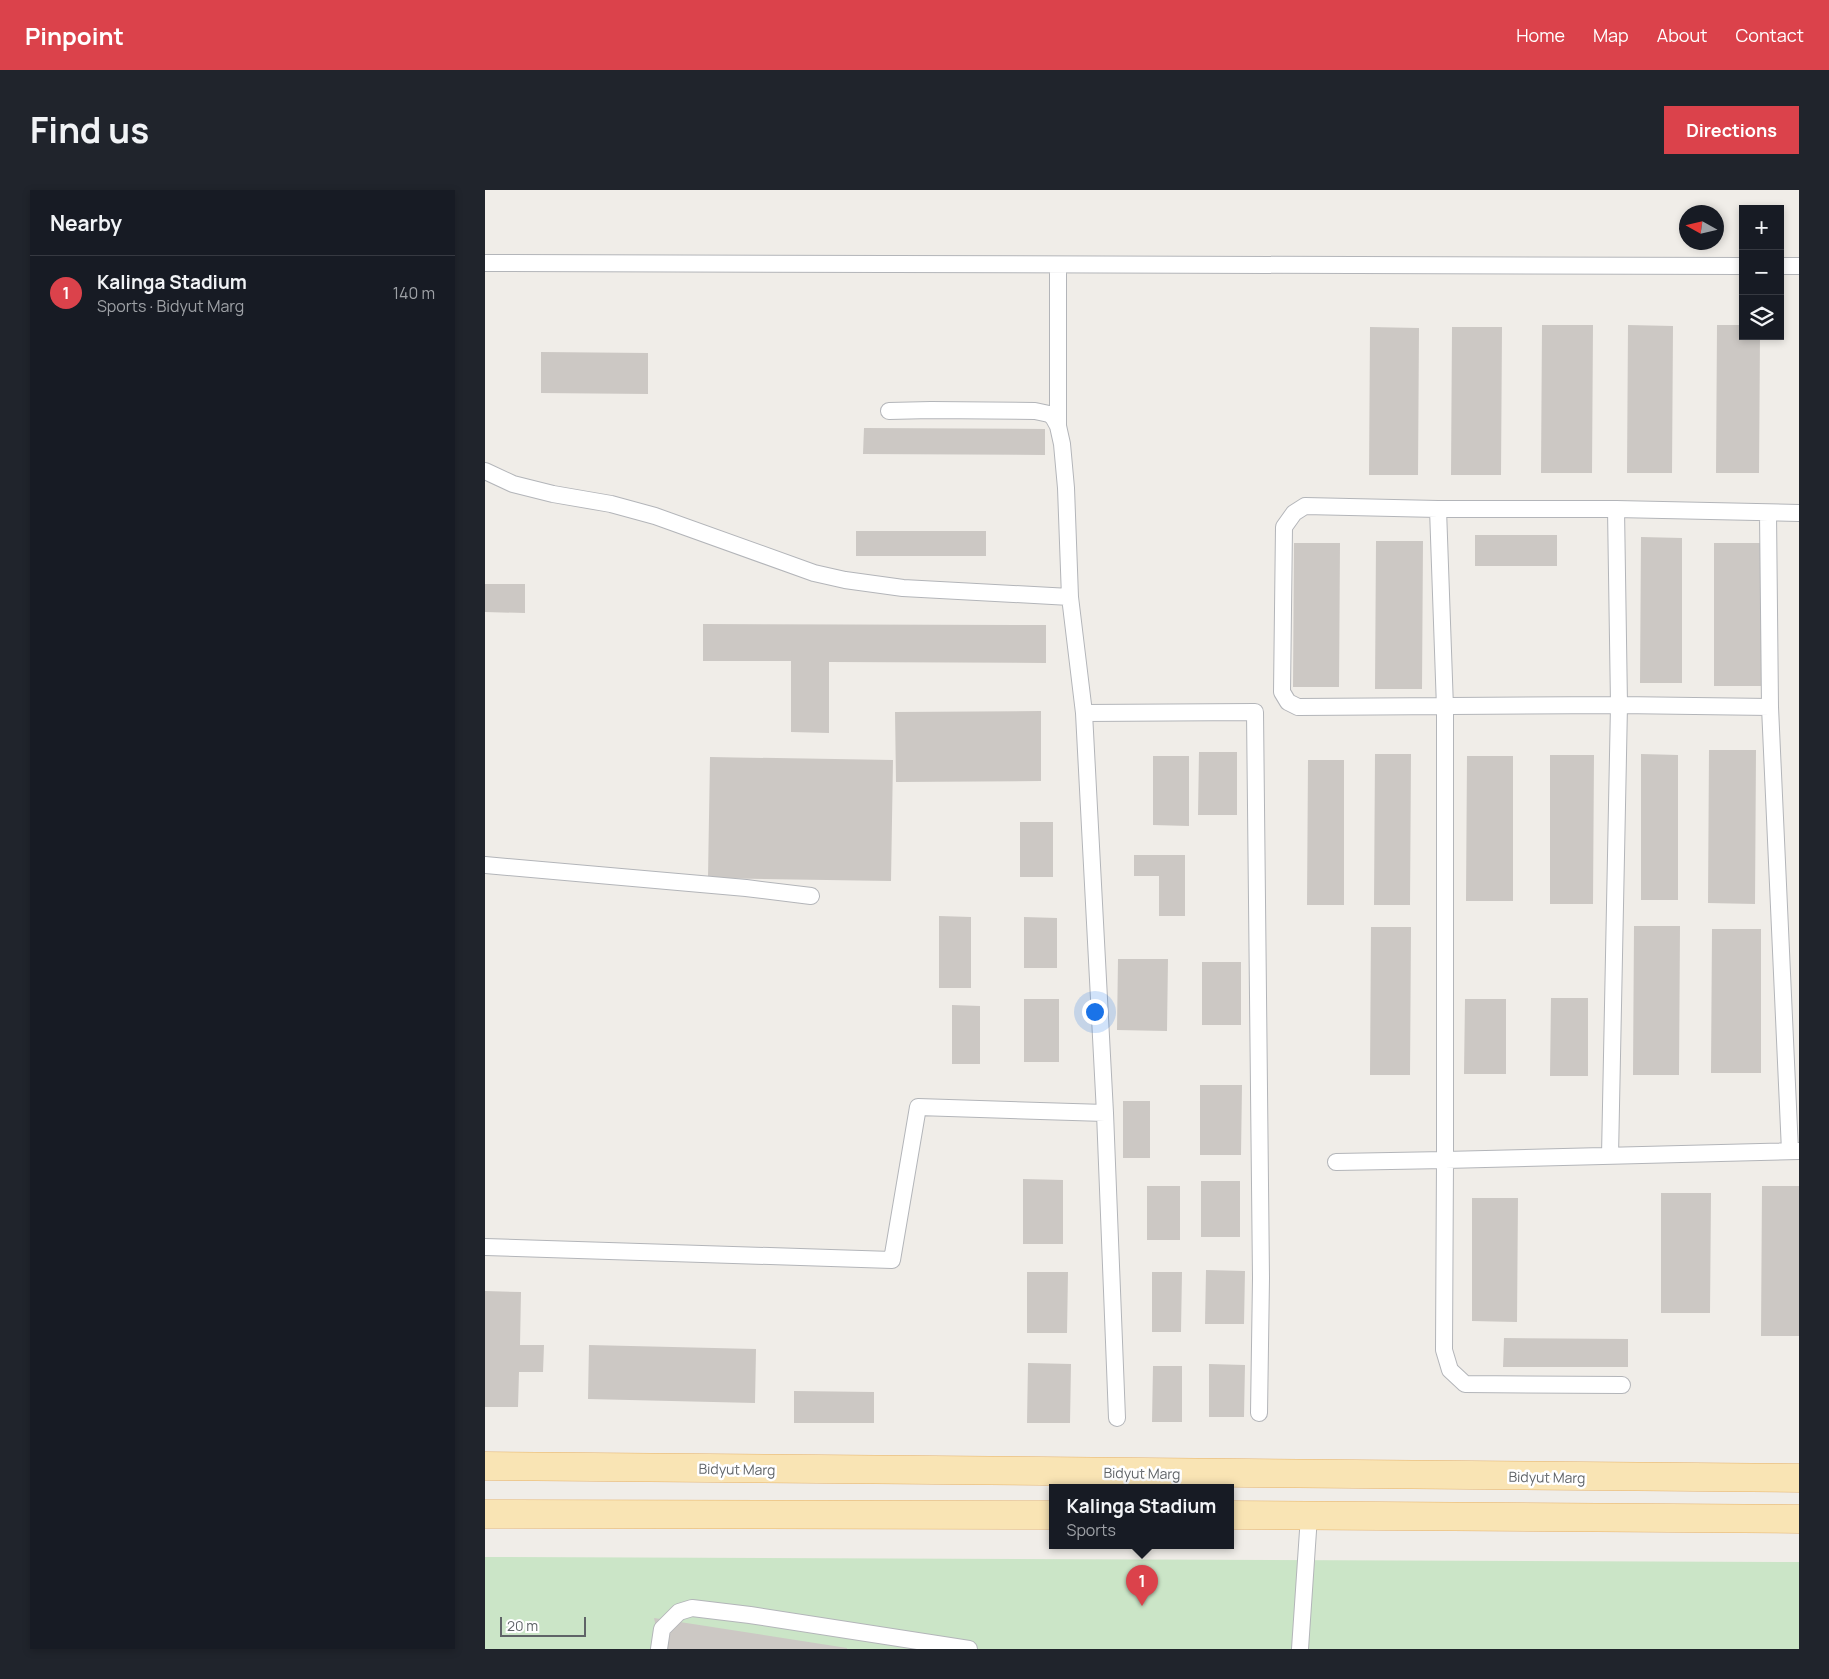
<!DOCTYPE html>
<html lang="en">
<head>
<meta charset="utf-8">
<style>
	:root { --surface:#171b24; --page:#20242c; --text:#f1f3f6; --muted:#9ea1a6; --line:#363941; --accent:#db424b }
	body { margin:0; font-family:Manrope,sans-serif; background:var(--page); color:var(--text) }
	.controls { position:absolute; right:15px; top:15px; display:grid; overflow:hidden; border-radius:0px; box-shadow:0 2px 8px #0003 }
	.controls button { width:45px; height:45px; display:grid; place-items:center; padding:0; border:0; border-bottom:1px solid var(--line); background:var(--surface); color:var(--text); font:25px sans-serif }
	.compass { position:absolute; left:1194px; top:15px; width:45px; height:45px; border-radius:50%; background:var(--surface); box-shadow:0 2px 8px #0003; rotate:278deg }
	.scale { position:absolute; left:15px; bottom:12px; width:86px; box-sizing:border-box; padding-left:5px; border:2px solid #5f6367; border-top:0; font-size:14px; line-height:18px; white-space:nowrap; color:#5f6367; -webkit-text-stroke:4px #fff; paint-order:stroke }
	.you { position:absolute; left:609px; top:821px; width:18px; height:18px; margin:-12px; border:4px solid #fff; border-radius:50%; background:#1a73e8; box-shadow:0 0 0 8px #1a73e833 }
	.badge { display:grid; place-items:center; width:32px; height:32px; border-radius:50%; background:var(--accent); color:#fff; font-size:16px; font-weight:700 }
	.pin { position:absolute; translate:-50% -41px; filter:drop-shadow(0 1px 2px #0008) }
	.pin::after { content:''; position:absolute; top:26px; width:18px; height:15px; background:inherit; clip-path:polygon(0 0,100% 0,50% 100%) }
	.popup { position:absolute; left:564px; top:1294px; width:185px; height:65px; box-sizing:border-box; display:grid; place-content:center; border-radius:0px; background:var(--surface); filter:drop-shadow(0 1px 4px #0005); font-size:16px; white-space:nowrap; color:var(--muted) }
	.popup b { font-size:19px; color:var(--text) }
	.popup::after { content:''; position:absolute; left:50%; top:100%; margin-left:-10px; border:10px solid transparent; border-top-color:var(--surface) }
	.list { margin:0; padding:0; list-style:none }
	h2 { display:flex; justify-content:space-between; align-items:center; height:65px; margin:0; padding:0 20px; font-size:21px }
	h2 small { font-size:16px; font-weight:400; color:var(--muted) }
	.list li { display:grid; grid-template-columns:32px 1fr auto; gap:15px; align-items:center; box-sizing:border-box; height:75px; padding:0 20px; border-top:1px solid var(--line) }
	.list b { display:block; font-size:19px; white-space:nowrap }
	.list p { margin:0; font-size:16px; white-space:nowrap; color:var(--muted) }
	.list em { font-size:16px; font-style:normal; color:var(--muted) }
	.icon { flex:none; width:28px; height:28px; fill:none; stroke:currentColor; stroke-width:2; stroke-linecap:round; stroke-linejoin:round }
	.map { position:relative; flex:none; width:1314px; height:1459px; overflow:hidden; border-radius:0px }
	header { display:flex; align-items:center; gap:30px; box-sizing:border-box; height:70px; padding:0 25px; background:var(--accent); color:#fff }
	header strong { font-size:24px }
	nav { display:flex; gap:28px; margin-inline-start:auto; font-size:18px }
	.intro { display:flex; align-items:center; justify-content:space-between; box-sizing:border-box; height:120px; padding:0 30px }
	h1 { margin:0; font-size:35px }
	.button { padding:12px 22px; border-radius:0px; background:var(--accent); color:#fff; font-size:18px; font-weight:700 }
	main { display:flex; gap:30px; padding:0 30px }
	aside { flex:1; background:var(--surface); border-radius:0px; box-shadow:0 2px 8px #0003 }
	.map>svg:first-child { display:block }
</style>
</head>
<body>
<header>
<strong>Pinpoint</strong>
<nav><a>Home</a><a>Map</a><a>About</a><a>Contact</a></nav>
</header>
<div class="intro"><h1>Find us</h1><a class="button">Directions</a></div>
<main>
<aside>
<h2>Nearby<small></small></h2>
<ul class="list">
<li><span class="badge">1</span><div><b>Kalinga Stadium</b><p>Sports · Bidyut Marg</p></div><em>140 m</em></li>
</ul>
</aside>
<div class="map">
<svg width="1314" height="1459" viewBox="0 0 1314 1459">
	<rect width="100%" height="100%" fill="#f0ede8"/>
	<!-- green -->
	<path fill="#cbe5c7" d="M0,1367l1314,5v87h-1314z"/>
	<!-- building -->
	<path fill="#ccc8c4" d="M1057,135h51l-1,148h-51z
		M1143,135l45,1 -1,147h-45z
		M1232,135h26v11h17l-1,137h-43z
		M885,137l49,1 -1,147h-49z
		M967,137h50l-1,148h-50z
		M56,162l107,1v41l-107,-1z
		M379,238l181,1v26l-182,-1z
		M371,341h130v25h-130z
		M990,345h82v31h-82z
		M1156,347l41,1v145h-42z
		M891,351h47l-1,148h-47z
		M809,353h46l-1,144h-46z
		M1229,353h49l-1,143h-48z
		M0,394h40v29l-40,-1z
		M218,434l343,1v38l-217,-1v71l-38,-1v-71h-88z
		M556,521v70l-145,1 -1,-70z
		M1224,560h47l-1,154 -47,-1z
		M714,562h38v63h-39z
		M890,564h36l-1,151h-36z
		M1156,564l37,1v145h-37z
		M1065,565h44l-1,149h-43z
		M668,566h36v70l-36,-1z
		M982,566h46v145h-47z
		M225,567l183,3 -2,121 -183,-3z
		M823,570h36v145h-37z
		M535,632h33v55h-33z
		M649,665h51v61h-26v-40h-25z
		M454,726l32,1v71h-32z
		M539,727l33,1v50h-33z
		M1149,736h46l-1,149h-46z
		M886,737h40l-1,148h-40z
		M1227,739h49v144h-50z
		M633,769h50l-1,72 -50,-1z
		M717,772h39v63h-39z
		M1066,808h37v78h-38z
		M539,809h35v63h-35z
		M980,809h41v75h-42z
		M467,815l28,1v58h-28z
		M715,895h42l-1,70h-41z
		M638,911h27v57h-27z
		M538,989l40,1v64h-40z
		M716,991h39v56h-39z
		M662,996h33v54h-33z
		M1277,996h37v150h-38z
		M1176,1003h50l-1,120h-49z
		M987,1008h46l-1,124 -45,-1z
		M721,1080l39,1 -1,53h-39z
		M542,1082h41l-1,61h-40z
		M667,1082h30l-1,60h-29z
		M0,1101l36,1 -1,53h24l-1,27h-24l-1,35h-33z
		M1019,1148l124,1v28h-125z
		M104,1155l167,4 -1,54 -167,-4z
		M543,1173l43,1 -1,59h-43z
		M724,1174l36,1 -1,52h-35z
		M668,1176h29v56h-30z
		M309,1201l80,1v31h-80z
		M169,1428l193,30v1h-186z"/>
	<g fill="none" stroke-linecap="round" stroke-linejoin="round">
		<!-- lane casing -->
		<g stroke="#b3b5b9" stroke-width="18">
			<path id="lane" d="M0,73l1258,3
				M1295,76h19
				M404,221l42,-1 104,1 14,3 4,3 5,9 4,18 4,44 4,109 14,116 21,400 12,305
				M573,236v-161
				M0,281l28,13 40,10 58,10 44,12 159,57 31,7 58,8 167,9
				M953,319l-133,-3 -11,7 -10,14 -2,165 6,10 10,5 321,-2 151,2
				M1283,323l2,194 20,444
				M1314,323l-183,-4h-178l7,199v452l354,-9
				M599,523l171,-1 6,566 -2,135
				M0,675l261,23 65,8
				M1125,966l9,-451 -3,-196
				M851,972l109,-2 -1,190 6,20 15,14 157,1
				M0,1057l407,13 26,-153 187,6
				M174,1459l3,-20 17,-17 13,-4 58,7 219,34
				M815,1459l9,-133"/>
		</g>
		<!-- primary casing -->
		<g stroke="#e6b36b" stroke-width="29">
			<path id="primary" d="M0,1276l1314,12
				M0,1324l568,1
				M746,1325l568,4"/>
		</g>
		<!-- lane -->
		<use href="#lane" stroke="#fff" stroke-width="16"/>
		<!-- primary -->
		<use href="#primary" stroke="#f9e4b4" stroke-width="28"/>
	</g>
	<g text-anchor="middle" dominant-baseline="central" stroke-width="5" stroke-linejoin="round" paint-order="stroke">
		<!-- street labels -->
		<g font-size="14" fill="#5f6367" stroke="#fff">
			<text transform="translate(252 1279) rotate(1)">Bidyut Marg</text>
			<text transform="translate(657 1283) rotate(1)">Bidyut Marg</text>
			<text transform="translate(1062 1287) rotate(1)">Bidyut Marg</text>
		</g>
	</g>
</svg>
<div class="controls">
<button>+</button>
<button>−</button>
<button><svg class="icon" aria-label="layers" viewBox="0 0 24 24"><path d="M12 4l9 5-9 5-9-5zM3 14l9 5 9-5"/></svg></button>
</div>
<svg class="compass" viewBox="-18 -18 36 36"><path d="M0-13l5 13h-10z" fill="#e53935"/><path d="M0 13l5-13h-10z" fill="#9ea1a6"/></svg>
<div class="scale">20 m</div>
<div class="you"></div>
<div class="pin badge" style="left:657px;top:1416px">1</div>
<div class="popup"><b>Kalinga Stadium</b>Sports</div>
</div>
</main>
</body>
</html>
